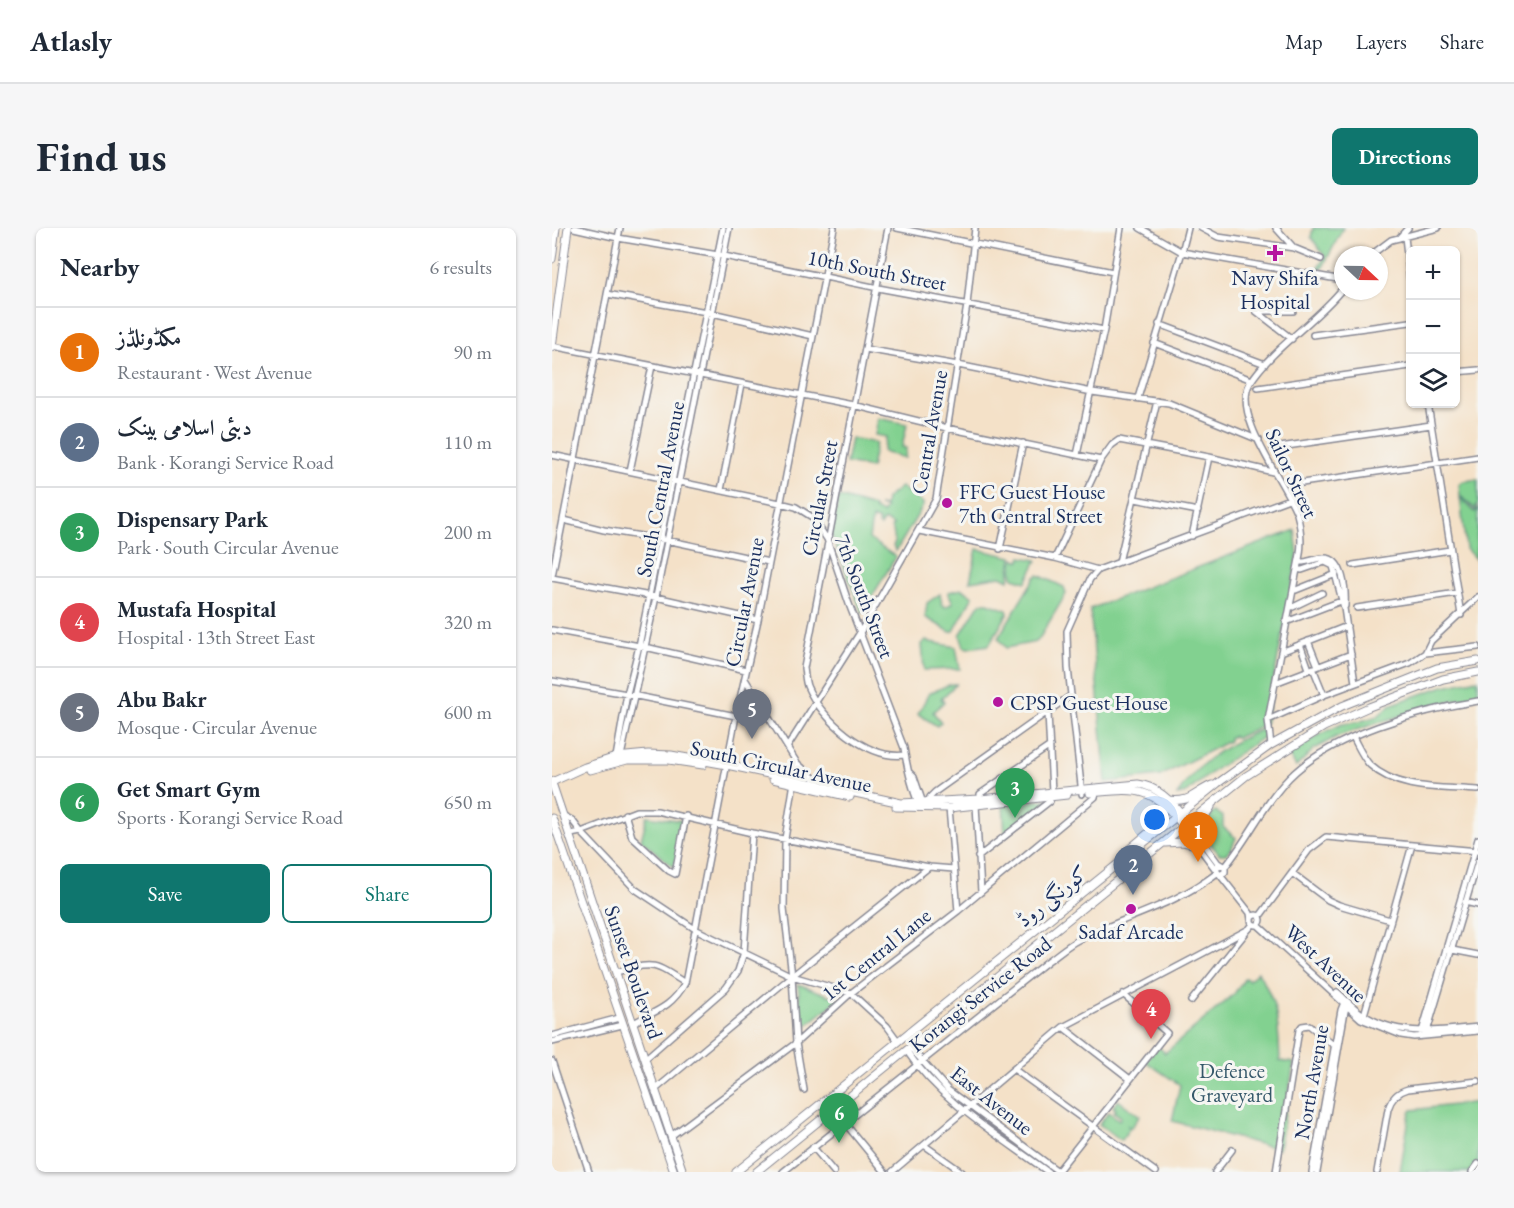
<!DOCTYPE html>
<html lang="en">
<head>
<meta charset="utf-8">
<style>
	:root { --surface:#fff; --page:#f6f6f7; --text:#1f2937; --muted:#747a83; --line:#e0e1e3; --accent:#0f766e }
	body { margin:0; font-family:"EB Garamond",Amiri,serif; background:var(--page); color:var(--text) }
	.controls { position:absolute; right:18px; top:18px; display:grid; overflow:hidden; border-radius:9px; box-shadow:0 2px 4px #0004 }
	.controls button { width:54px; height:54px; display:grid; place-items:center; padding:0; border:0; border-bottom:2px solid var(--line); background:var(--surface); color:var(--text); font:30px sans-serif }
	.compass { position:absolute; left:782px; top:18px; width:54px; height:54px; border-radius:50%; background:var(--surface); box-shadow:0 2px 4px #0004; rotate:112deg }
	.you { position:absolute; left:603px; top:592px; width:21px; height:21px; margin:-15px; border:4px solid #fff; border-radius:50%; background:#1a73e8; box-shadow:0 0 0 9px #1a73e833 }
	.badge { display:grid; place-items:center; width:39px; height:39px; border-radius:50%; background:var(--accent); color:#fff; font-size:20px; font-weight:700 }
	.pin { position:absolute; translate:-50% -50px; filter:drop-shadow(0 2px 3px #0008) }
	.pin::after { content:''; position:absolute; top:32px; width:21px; height:18px; background:inherit; clip-path:polygon(0 0,100% 0,50% 100%) }
	.list { margin:0; padding:0; list-style:none }
	h2 { display:flex; justify-content:space-between; align-items:center; height:78px; margin:0; padding:0 24px; font-size:26px }
	h2 small { font-size:20px; font-weight:400; color:var(--muted) }
	.list li { display:grid; grid-template-columns:39px 1fr auto; gap:18px; align-items:center; box-sizing:border-box; height:90px; padding:0 24px; border-top:2px solid var(--line) }
	.list b { display:block; font-size:22px; white-space:nowrap }
	.list p { margin:0; font-size:20px; white-space:nowrap; color:var(--muted) }
	.list em { font-size:20px; font-style:normal; color:var(--muted) }
	.actions { display:flex; gap:12px; padding:18px 24px }
	.actions a { flex:1; padding:14px 0; border:2px solid var(--accent); border-radius:9px; text-align:center; font-size:21px; color:var(--accent) }
	.actions .main { background:var(--accent); color:#fff }
	.icon { flex:none; width:33px; height:33px; fill:none; stroke:currentColor; stroke-width:2; stroke-linecap:round; stroke-linejoin:round }
	.map { position:relative; flex:none; width:926px; height:944px; overflow:hidden; border-radius:9px }
	header { display:flex; align-items:center; gap:36px; box-sizing:border-box; height:84px; padding:0 30px; background:var(--surface); border-bottom:2px solid var(--line) }
	header strong { font-size:28px }
	nav { display:flex; gap:33px; margin-inline-start:auto; font-size:21px }
	.intro { display:flex; align-items:center; justify-content:space-between; box-sizing:border-box; height:144px; padding:0 36px }
	h1 { margin:0; font-size:42px }
	.button { padding:15px 27px; border-radius:9px; background:var(--accent); color:#fff; font-size:21px; font-weight:700 }
	main { display:flex; gap:36px; padding:0 36px }
	aside { flex:1; background:var(--surface); border-radius:9px; box-shadow:0 2px 4px #0004 }
	.map>svg:first-child { display:block }
</style>
</head>
<body>
<header>
<strong>Atlasly</strong>
<nav><a>Map</a><a>Layers</a><a>Share</a></nav>
</header>
<div class="intro"><h1>Find us</h1><a class="button">Directions</a></div>
<main>
<aside>
<h2>Nearby<small>6 results</small></h2>
<ul class="list">
<li><span class="badge" style="background:#e8710a">1</span><div><b>مکڈونلڈز</b><p>Restaurant · West Avenue</p></div><em>90 m</em></li>
<li><span class="badge" style="background:#5c6f8a">2</span><div><b>دبئی اسلامی بینک</b><p>Bank · Korangi Service Road</p></div><em>110 m</em></li>
<li><span class="badge" style="background:#2e9e5b">3</span><div><b>Dispensary Park</b><p>Park · South Circular Avenue</p></div><em>200 m</em></li>
<li><span class="badge" style="background:#e0444e">4</span><div><b>Mustafa Hospital</b><p>Hospital · 13th Street East</p></div><em>320 m</em></li>
<li><span class="badge" style="background:#6b7280">5</span><div><b>Abu Bakr</b><p>Mosque · Circular Avenue</p></div><em>600 m</em></li>
<li><span class="badge" style="background:#2e9e5b">6</span><div><b>Get Smart Gym</b><p>Sports · Korangi Service Road</p></div><em>650 m</em></li>
</ul>
<div class="actions"><a class="main">Save</a><a>Share</a></div>
</aside>
<div class="map">
<svg width="926" height="944" viewBox="0 0 926 944">
	<rect width="100%" height="100%" fill="#f6f6f2"/>
	<filter id="ink" filterUnits="userSpaceOnUse"><feTurbulence type="fractalNoise" baseFrequency=".0167" numOctaves="2"/><feDisplacementMap in="SourceGraphic" scale="12" xChannelSelector="R" yChannelSelector="G"/><feConvolveMatrix kernelMatrix="1 2 1 2 8 2 1 2 1" color-interpolation-filters="sRGB"/></filter>
	<filter id="wash" filterUnits="userSpaceOnUse"><feTurbulence type="fractalNoise" baseFrequency=".008" numOctaves="4" result="noise"/><feDisplacementMap in="SourceGraphic" scale="24" xChannelSelector="R" yChannelSelector="G"/><feGaussianBlur stdDeviation="1.35" result="paint"/><feColorMatrix in="noise" values="0 0 0 0 0 0 0 0 0 0 0 0 0 0 0 0 0 1.4 0 .05"/><feComposite in="paint" operator="in"/></filter>
	<g filter="url(#wash)">
		<rect width="100%" height="100%" fill="#f4e1c8"/>
		<!-- green -->
		<path fill="#82d190" stroke="#4e8077" stroke-width="1.5" d="M761,0h30l-21,41 -4,-1 7,-11 -14,-20z
			M326,190l29,6 -5,23 4,1 -1,10 -19,-5 -3,-2 3,-14 -11,-2z
			M299,210l25,5 -5,25 -25,-5z
			M926,251v24l-3,6 -15,-14 -1,-10 2,-3z
			M349,259l22,16v3l-27,45 -3,-5 2,-3 -2,-13 -2,-2 2,-3 -9,-5 -4,6 -2,-2 1,-3 -7,-3 -3,21 27,18 -34,56 -31,-79 8,-37 35,10v3l9,3 3,-5 -7,-2h6l1,-7z
			M908,269l15,15 3,-4 -2,52 -10,-11z
			M743,302l3,25 -33,169 -29,14 -3,-2 -4,2v3l-69,35 -54,6 -16,-173z
			M425,321l35,8 -3,23 -8,-4 -31,5z
			M469,329l16,3 -11,22 -13,-4 -1,-7 2,-13 6,3z
			M486,347l26,12 2,7 -27,45 -3,3 -30,6 -8,-10 37,-61z
			M410,361l11,7 -19,35 -4,1 -25,-15 2,-14 13,-9 2,10 3,3 8,-4 -5,-11z
			M430,375h6l19,7 1,3 -19,32 -21,3 -4,-1 -4,-12 18,-29z
			M373,413l31,6 4,22 -36,1 -2,-26z
			M926,451v16l-45,10 -95,31 -24,13 -18,18 -8,-13 31,-19 23,-11 16,-2 20,-6 12,-11 54,-19z
			M399,456h5l-15,15 3,3 -11,10 8,10 -4,4 -19,-12 11,-21z
			M708,502h3l2,6 -49,33 -30,24 -9,2c22,-34 47,-49 83,-65z
			M497,572l-44,34 -2,-31z
			M664,583l7,6v10l13,11 -4,9 -6,7h-7l-13,-16c0,-11 0,-21 10,-27z
			M95,588l36,5 -9,46 -33,-27z
			M706,744c21,33 20,51 22,89l14,2 -15,86 -107,-28 8,-36 -35,-24 13,-15 7,7 69,-59 11,-16 4,2z
			M246,756l41,15 -37,30z
			M566,872l22,16 -9,12 -4,-3 3,3 -9,12 -22,-16 10,-12 10,8 2,-3 -7,-5 2,-3 -3,-2z
			M926,874v60l-8,10h-70l10,-60 2,-2z"/>
	</g>
	<g filter="url(#ink)">
		<g fill="none" stroke-linecap="round" stroke-linejoin="round">
			<!-- minor casing -->
			<g stroke="#888893" stroke-width="8">
				<path id="minor" d="M22,0l44,10 106,18 154,32 226,42
					M336,0l-84,440c1,6 1,12 3,18 14,33 60,74 98,69
					M345,0l216,44
					M588,0l42,24 161,28
					M649,0l17,9 76,11
					M724,0l18,20 27,11
					M853,9l5,44
					M847,10l9,-10
					M819,27l20,-15 47,-12
					M55,66l105,19 101,23
					M607,96l106,40
					M761,107l97,-13
					M740,111l-36,-28h37
					M602,115l98,37
					M0,118l301,59 94,23 154,32 11,-15 7,-5 90,17 64,15
					M313,121l93,16 134,27 77,11 90,37
					M904,144l22,-2
					M706,160l152,-22
					M586,170l44,-146 6,-24
					M876,176l33,211
					M721,220l158,-23
					M0,227l228,48 16,4 16,10 15,22 22,65 55,144c3,19 7,37 14,55
					M525,227l27,-125 17,-102
					M78,243l22,-105
					M750,255l176,-26
					M169,262l21,-106
					M583,271l63,12
					M12,292l40,10 62,10 103,22
					M367,303l136,27 43,12 191,-71
					M640,308l17,-79
					M448,321l23,-106
					M503,330l46,-98
					M567,334l38,-161
					M747,334c8,1 16,-4 24,-4 21,-2 23,34 22,48
					M801,337l97,-15
					M745,341l5,1 23,-8 8,4 11,42 11,75
					M0,348l68,-348
					M0,350l104,19 102,23
					M741,362h3l40,-16
					M738,378l3,1 29,-14
					M805,380l100,-15
					M734,394l55,-21
					M0,402l93,17 101,23
					M756,413l10,25
					M748,416l9,25
					M729,424l66,-26
					M873,425l6,-12 47,-44
					M761,440l11,27
					M193,451l52,84 26,23
					M0,453l75,13 109,22
					M723,455l76,-29
					M496,485l4,79
					M716,492l56,-25 86,-32 15,-10 53,-6
					M801,509c5,9 10,21 17,28 28,26 73,22 108,25
					M719,517l-3,-25 32,-166c2,-14 1,-26 -3,-40 -11,-31 -66,-98 -47,-131 21,-34 67,-62 93,-95
					M236,518l73,-115 75,-132 31,-194 8,-77
					M69,528l35,-159 73,-369
					M64,529l11,-63 12,-48 84,-418
					M245,535l-12,76 -1,70 8,67 4,67 8,47
					M358,545l4,4 9,26
					M530,566l-14,-126 -1,-37 23,-52 8,-9
					M428,571v-5l70,-48
					M377,574l1,-5 5,-5 135,-96
					M424,577l5,87
					M397,580l9,103
					M73,586l7,23 37,34 6,3 11,-58
					M12,588l8,4 9,12 55,-21h21l95,22 177,34 25,2
					M636,594l30,41 7,4v5l-5,3 -4,-5 2,-4 4,-1
					M631,598l33,44
					M19,606l10,-2 54,57 60,40 97,47 59,17 36,33 11,15
					M426,629l72,-56 -1,-4
					M673,639c23,-28 38,-62 64,-89 42,-43 131,-68 189,-77
					M740,645l36,27 11,5 51,15
					M668,647l30,38 1,7
					M913,674l13,3
					M699 692a5 5 0 1 1 10 0a5 5 0 1 1-10 0Z
					M708,688l49,-66 17,-13 152,14
					M706,697l103,94 40,16 13,2 64,-6
					M895,721l31,6
					M64,744c38,-9 35,-11 69,11
					M785,764c8,7 16,15 24,21 36,25 77,18 117,14
					M639,773l57,-71
					M812,787l48,-170
					M81,795c23,-12 40,-17 52,-40l51,-267 22,-96 76,-392
					M511,799l67,52
					M869,807l57,-196
					M874,807l52,-174
					M0,808l67,-18
					M0,814l70,-17
					M358,819l38,43 111,82
					M354,822c34,51 93,86 142,122
					M94,830l80,-70 12,-17 6,-19 8,-119
					M0,833l37,111
					M463,842l141,102
					M104,861l136,-113 137,-109
					M292,894l41,50
					M119,908l125,-93 55,-50 107,-82 137,-114 1,-4
					M372,917l38,27
					M261,919l21,25
					M231,944l265,-211c10,-7 20,-16 30,-21 46,-23 98,-35 139,-67
					M340,944l171,-145 186,-98 4,-5
					M505,944l110,-139 -44,-39
					M663,944l17,-22
					M724,944l23,-142 3,-4 7,-1 23,19 7,1
					M760,944l29,-162 4,-10
					M765,944l28,-161 3,-7
					M825,944l11,-63c3,-10 9,-17 20,-20l70,-8
					M920,944l6,-8"/>
			</g>
			<!-- major casing -->
			<g stroke="#888893" stroke-width="9">
				<path id="major" d="M0,31l4,-31
					M0,119l16,-119
					M38,542l37,-10h42l34,5
					M221,551l77,18
					M0,554l33,-15 31,-10 32,-3 23,1 56,10 174,38 79,-4 158,-15c20,2 39,23 50,38
					M0,555l131,389
					M538,565c47,-4 62,-8 93,33
					M616,572c23,3 25,-7 44,-15
					M344,579l53,1 118,-13
					M0,590l122,354
					M648,610l3,-19 8,-12
					M613,615l17,-1 16,3
					M572,629l3,-6 32,-27 3,-8v-13
					M184,944l482,-389 53,-38 71,-39 95,-38 41,-7
					M204,944l490,-396 78,-49 45,-20 74,-28 35,-7"/>
			</g>
			<!-- minor -->
			<use href="#minor" stroke="#fff" stroke-width="5"/>
			<!-- major -->
			<use href="#major" stroke="#fff" stroke-width="7"/>
		</g>
	</g>
	<!-- markers -->
	<g fill="#b5179e" stroke="#f6f6f2" stroke-width="2">
		<path d="M720 16h6v6h6v6h-6v6h-6v-6h-6v-6h6z"/>
		<circle cx="395" cy="275" r="6"/>
		<circle cx="446" cy="474" r="6"/>
		<circle cx="579" cy="681" r="6"/>
	</g>
	<g text-anchor="middle" dominant-baseline="central" stroke-width="6" stroke-linejoin="round" paint-order="stroke">
		<!-- street labels -->
		<g font-size="21" fill="#1b2f5e" stroke="#f6f6f2">
			<text transform="translate(325 42) rotate(11)">10th South Street</text>
			<text transform="translate(377 204) rotate(-80)">Central Avenue</text>
			<text transform="translate(740 245) rotate(65)">Sailor Street</text>
			<text transform="translate(108 261) rotate(-79)">South Central Avenue</text>
			<text transform="translate(267 270) rotate(-79)">Circular Street</text>
			<text transform="translate(313 368) rotate(69)">7th South Street</text>
			<text transform="translate(192 374) rotate(-79)">Circular Avenue</text>
			<text transform="translate(229 538) rotate(12)">South Circular Avenue</text>
			<text transform="translate(500 668) rotate(-39)">کورنگی روڈ</text>
			<text transform="translate(324 726) rotate(-39)">1st Central Lane</text>
			<text transform="translate(774 735) rotate(43)">West Avenue</text>
			<text transform="translate(82 744) rotate(71)">Sunset Boulevard</text>
			<text transform="translate(428 766) rotate(-38)">Korangi Service Road</text>
			<text transform="translate(759 854) rotate(-80)">North Avenue</text>
			<text transform="translate(440 872) rotate(38)">East Avenue</text>
		</g>
		<!-- poi labels -->
		<g font-size="21" fill="#1b2f5e" stroke="#f6f6f2">
			<text x="723" y="49">Navy Shifa<tspan x="723" dy="24">Hospital</tspan></text>
			<text x="407" y="263" text-anchor="start">FFC Guest House<tspan x="407" dy="24">7th Central Street</tspan></text>
			<text x="458" y="474" text-anchor="start">CPSP Guest House</text>
			<text x="579" y="703">Sadaf Arcade</text>
		</g>
		<!-- park labels -->
		<g font-size="21" fill="#35586a" stroke="#f6f6f2">
			<text x="680" y="842">Defence<tspan x="680" dy="24">Graveyard</tspan></text>
		</g>
	</g>
</svg>
<div class="controls">
<button>+</button>
<button>−</button>
<button><svg class="icon" aria-label="layers" viewBox="0 0 24 24"><path d="M12 4l9 5-9 5-9-5zM3 14l9 5 9-5"/></svg></button>
</div>
<svg class="compass" viewBox="-18 -18 36 36"><path d="M0-13l5 13h-10z" fill="#e53935"/><path d="M0 13l5-13h-10z" fill="#747a83"/></svg>
<div class="you"></div>
<div class="pin badge" style="left:646px;top:634px;background:#e8710a">1</div>
<div class="pin badge" style="left:581px;top:667px;background:#5c6f8a">2</div>
<div class="pin badge" style="left:463px;top:590px;background:#2e9e5b">3</div>
<div class="pin badge" style="left:599px;top:811px;background:#e0444e">4</div>
<div class="pin badge" style="left:200px;top:511px;background:#6b7280">5</div>
<div class="pin badge" style="left:287px;top:915px;background:#2e9e5b">6</div>
</div>
</main>
</body>
</html>
